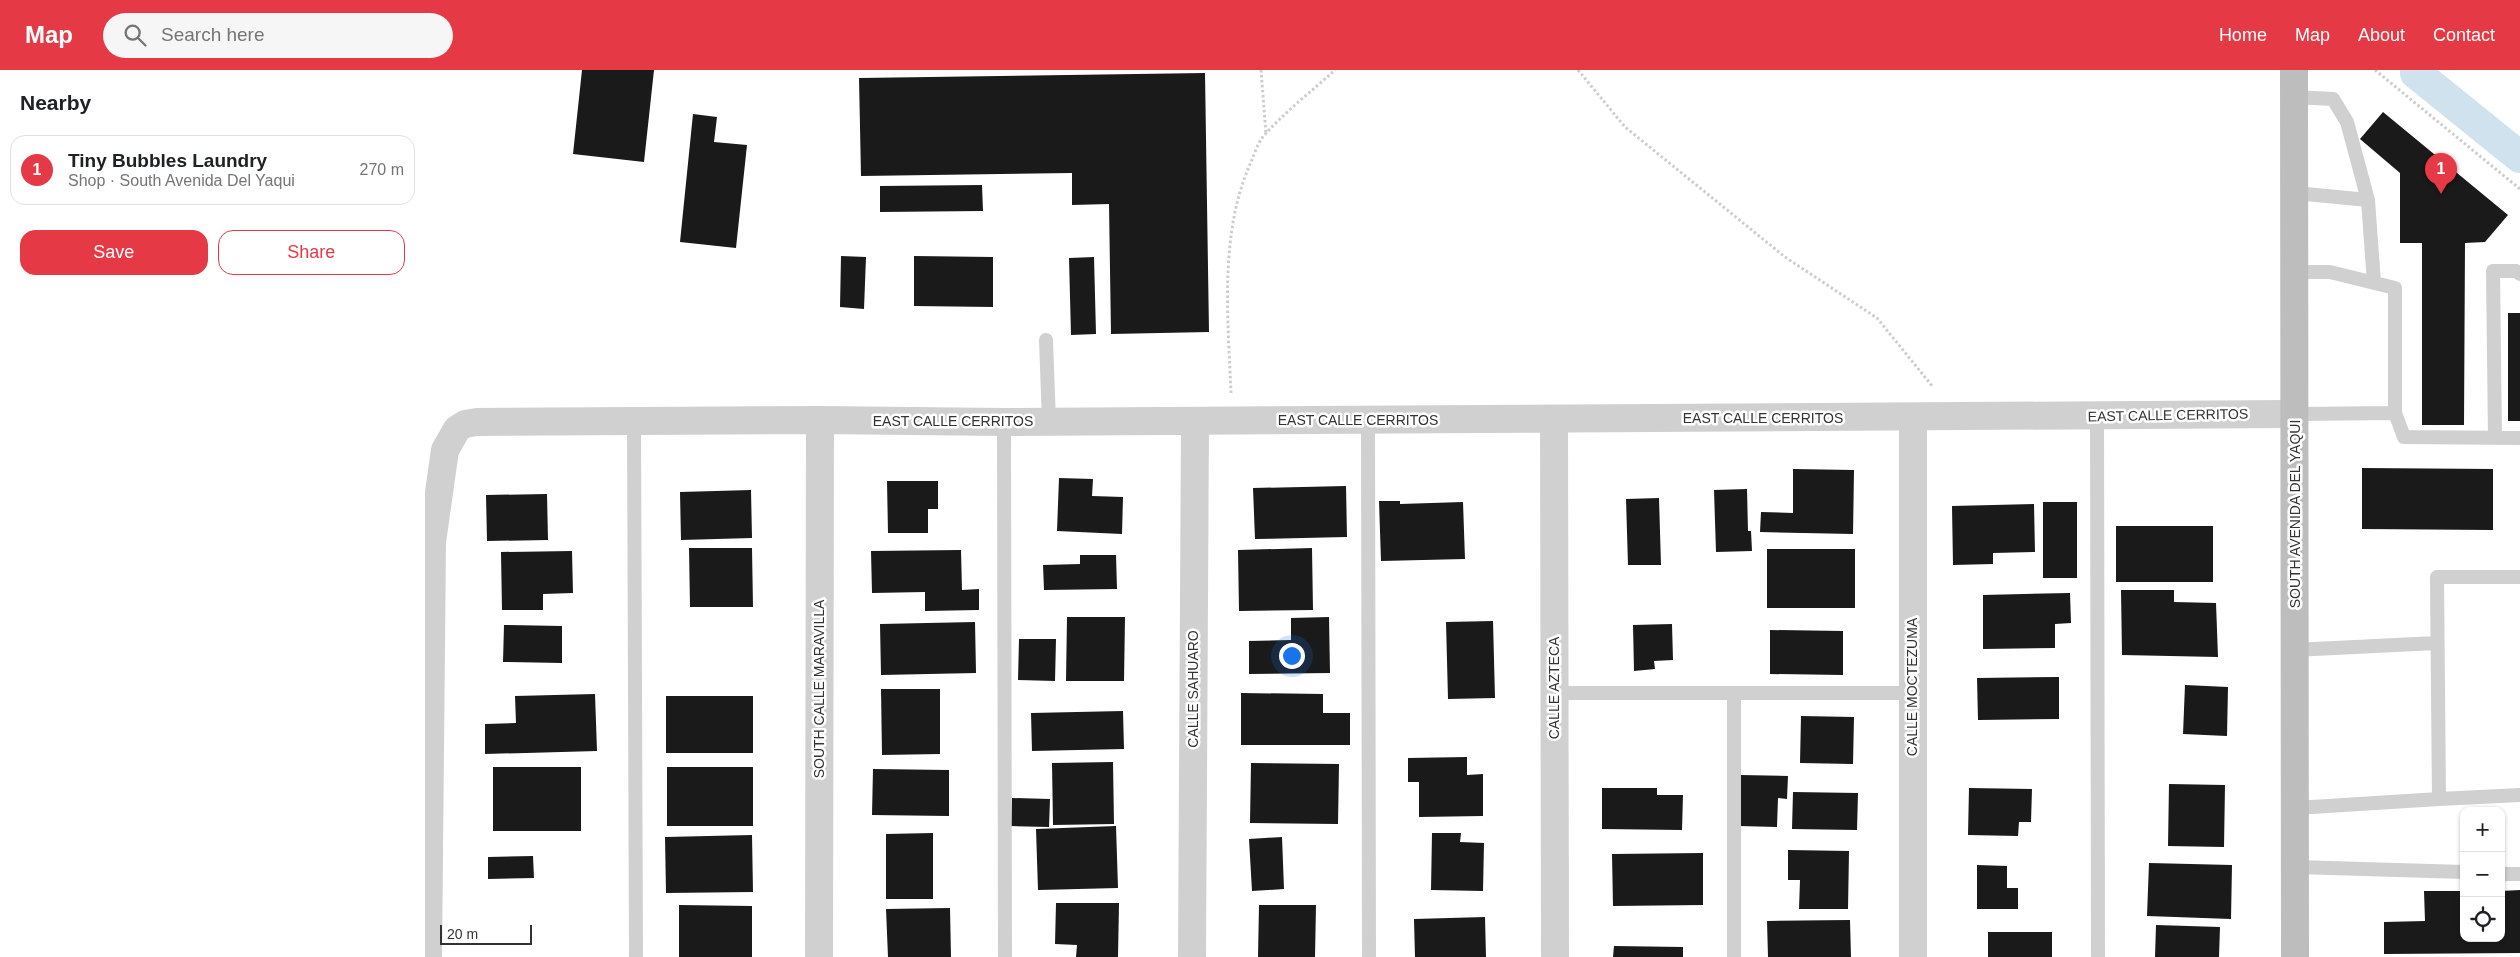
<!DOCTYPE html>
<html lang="en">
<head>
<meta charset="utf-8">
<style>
	:root { --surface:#fff; --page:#f6f6f6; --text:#202124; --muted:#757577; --line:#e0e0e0; --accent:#e63946 }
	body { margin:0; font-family:Arial,sans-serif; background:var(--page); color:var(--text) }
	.controls { position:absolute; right:15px; bottom:15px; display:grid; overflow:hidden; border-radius:10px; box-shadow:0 1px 4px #0004 }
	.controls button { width:45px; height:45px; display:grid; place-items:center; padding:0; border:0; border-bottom:1px solid var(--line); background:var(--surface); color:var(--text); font:25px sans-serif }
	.scale { position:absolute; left:15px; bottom:12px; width:92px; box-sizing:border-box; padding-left:5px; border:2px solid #333; border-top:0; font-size:14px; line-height:18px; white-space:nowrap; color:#333; -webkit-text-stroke:4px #fff; paint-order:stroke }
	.you { position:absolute; left:866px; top:585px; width:18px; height:18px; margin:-12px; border:4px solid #fff; border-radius:50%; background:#1a73e8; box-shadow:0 0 0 8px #1a73e833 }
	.badge { display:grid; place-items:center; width:32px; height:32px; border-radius:50%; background:var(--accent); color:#fff; font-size:16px; font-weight:700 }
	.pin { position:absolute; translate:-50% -41px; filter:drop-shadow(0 1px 2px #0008) }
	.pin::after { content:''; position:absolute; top:26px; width:18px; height:15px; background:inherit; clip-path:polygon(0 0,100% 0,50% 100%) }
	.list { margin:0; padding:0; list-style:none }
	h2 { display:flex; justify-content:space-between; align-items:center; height:65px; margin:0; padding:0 20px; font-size:21px }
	h2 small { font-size:16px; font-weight:400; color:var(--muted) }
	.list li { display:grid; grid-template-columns:32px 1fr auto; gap:15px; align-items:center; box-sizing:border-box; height:70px; margin:0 10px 10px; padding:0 10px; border:1px solid var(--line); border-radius:15px }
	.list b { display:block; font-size:19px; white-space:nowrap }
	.list p { margin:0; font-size:16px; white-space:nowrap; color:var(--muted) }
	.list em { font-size:16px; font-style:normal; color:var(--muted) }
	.actions { display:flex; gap:10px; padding:15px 20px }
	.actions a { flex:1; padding:11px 0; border:1px solid var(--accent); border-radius:15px; text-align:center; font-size:18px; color:var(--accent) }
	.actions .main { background:var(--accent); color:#fff }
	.icon { flex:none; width:28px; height:28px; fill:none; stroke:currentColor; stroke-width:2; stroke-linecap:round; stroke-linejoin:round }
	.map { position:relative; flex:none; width:2095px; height:887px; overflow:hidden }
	header { display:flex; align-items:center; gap:30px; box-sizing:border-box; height:70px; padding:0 25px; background:var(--accent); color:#fff }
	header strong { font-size:24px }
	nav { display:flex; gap:28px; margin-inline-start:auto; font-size:18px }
	.search { width:350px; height:45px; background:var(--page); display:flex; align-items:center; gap:12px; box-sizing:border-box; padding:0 18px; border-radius:28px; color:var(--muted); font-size:19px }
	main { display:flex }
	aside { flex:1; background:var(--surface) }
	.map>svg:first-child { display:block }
</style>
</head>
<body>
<header>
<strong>Map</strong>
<div class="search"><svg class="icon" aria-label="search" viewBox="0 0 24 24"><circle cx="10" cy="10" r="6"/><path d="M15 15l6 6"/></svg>Search here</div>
<nav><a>Home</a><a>Map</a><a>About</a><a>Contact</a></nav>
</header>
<main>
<aside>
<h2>Nearby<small></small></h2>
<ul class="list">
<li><span class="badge">1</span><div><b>Tiny Bubbles Laundry</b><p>Shop · South Avenida Del Yaqui</p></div><em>270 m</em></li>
</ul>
<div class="actions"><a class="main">Save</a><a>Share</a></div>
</aside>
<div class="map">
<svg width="2095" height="887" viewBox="0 0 2095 887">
	<rect width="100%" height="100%" fill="#fff"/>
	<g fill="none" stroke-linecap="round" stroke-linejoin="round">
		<!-- canal -->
		<path stroke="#cfe2ee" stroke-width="32" d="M1991,3l104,84"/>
	</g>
	<!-- building -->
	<path fill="#1a1a1a" d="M157,0h72l-10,92 -71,-8z
		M780,3l4,259 -98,2 -2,-130 -37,1v-32l-211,3 -2,-98z
		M1958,42l125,103 -23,27 -20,1 -1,182h-42v-182h-22v-70l-40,-34z
		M268,44l24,3 -3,25 33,3 -11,103 -56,-6z
		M557,115l1,26 -103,1v-26z
		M416,186l25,1 -2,52 -24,-2z
		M489,186l79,1v50l-79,-1z
		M669,187l2,77 -25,1 -2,-77z
		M2083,243h12v108h-12z
		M1937,398l131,1v61l-131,-1z
		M1368,399l61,1 -1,64 -93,-2 1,-20 32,1z
		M634,408l34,1 -1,17 31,1 -1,37 -65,-3z
		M462,411h51v28h-10v24h-40z
		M921,416l1,51 -92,2 -2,-51z
		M1322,419l1,42h3l1,20 -36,1 -2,-62z
		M326,420l1,48 -71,2 -1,-48z
		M122,424l1,46 -61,1 -1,-46z
		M1234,428l2,67h-33l-2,-66z
		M954,431h21v3l63,-2 2,57 -84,2z
		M1618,432h34v76h-34z
		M1609,434l1,48 -42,1v11l-40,1 -1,-59z
		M1691,456h97v56h-97z
		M264,478h63l1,59h-63z
		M887,478l1,62 -74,1 -1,-61z
		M1342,479h88v59h-88z
		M536,480l1,40 17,-1v21l-54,1v-19l-53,1 -1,-42z
		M147,481l1,42 -30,1v16h-41l-1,-58z
		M655,485h36l1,34 -73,1 -1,-25 37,-1z
		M1696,520h53v12l42,1 2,54 -96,-2z
		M1645,523l1,30 -16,1v24l-72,1v-54z
		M642,547h58l-1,64h-58z
		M904,547l1,56 -81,1v-33l42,-1v-22z
		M1068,551l2,77 -47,1 -2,-77z
		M550,552l1,51 -95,2 -1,-51z
		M1247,554l1,36 -19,1 1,8 -21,2 -1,-46z
		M79,555l58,1v37l-59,-1z
		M1345,560l73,1v44l-73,-1z
		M594,569h37l-1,42 -37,-1z
		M1634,607v42l-81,1 -1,-42z
		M1760,615l43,2 -1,49 -44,-2z
		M456,619h59v65l-58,1z
		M816,623l82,1v19h27v32h-109z
		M170,624l2,57 -112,3v-30l31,-1 -1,-27z
		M241,626h87v57h-87z
		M698,641l1,38 -92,2 -1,-38z
		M1376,646l53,1 -1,47 -53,-1z
		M1042,687v18l16,-1v42l-64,1v-35h-11v-24z
		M688,692l1,62 -61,1 -1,-62z
		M826,693l88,1 -1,60 -88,-1z
		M68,697h88v64h-88z
		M242,697h86v59h-86z
		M448,699l76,1v46l-77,-1z
		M1315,705l48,1 -1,23 -9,-1 -1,29 -38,-1z
		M1744,714l56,1 -1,62 -56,-1z
		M1177,718h55v7h26l-1,35 -80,-1z
		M1544,718l63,1 -1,33h-12l-1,14 -50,-1z
		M1368,722l65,1 -1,37 -65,-1z
		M587,728l38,1 -1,28 -38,-1z
		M691,756l2,62 -80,2 -2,-61z
		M508,763v66h-47v-65z
		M1007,763h29l-1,9 24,1 -1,48 -52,-1z
		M327,765l1,57 -87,1 -1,-56z
		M857,767l2,52 -32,2 -3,-52z
		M1363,780l61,1 -1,58h-49l1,-29h-12z
		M1278,783v52l-90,1 -1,-52z
		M108,786l1,22 -46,1v-22z
		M1724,793l83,2 -1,54 -84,-3z
		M1552,795l30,1v22h11v21h-41z
		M2095,820v63l-136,1v-32l41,-1 -1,-30h40v47h37v-47z
		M631,833h63l-1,54h-42l1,-12 -22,-1z
		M254,835l73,1v51h-73z
		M834,835h57l-1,52h-57z
		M525,838l1,49h-63l-2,-48z
		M1060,847l1,40h-71l-1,-38z
		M1425,850l1,37h-83l-1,-36z
		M1731,855l64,2 -1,30h-64z
		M1563,862h64v25h-64z
		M1189,876l69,1v10h-70z"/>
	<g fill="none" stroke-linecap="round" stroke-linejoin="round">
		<!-- path -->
		<path stroke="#cdcdcd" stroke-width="3" stroke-dasharray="2.5 2.5" stroke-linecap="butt" d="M836,0l5,64
			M1153,0l47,57 160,130 92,61 56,69
			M1950,0l145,119
			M806,323c-3,-75 -12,-160 20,-231 3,-7 6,-17 11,-24 19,-23 50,-47 73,-68"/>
		<!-- lane -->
		<path stroke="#d0d0d0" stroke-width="14" d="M1869,27l39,2 14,23 21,78
			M1870,123l73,7 6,83
			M1870,202h35l65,16v125
			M621,270l3,82
			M1870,344l100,-1 9,24 116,1
			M1672,346l1,541
			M943,350l1,537
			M209,351l2,536
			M579,352l1,535
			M2070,368l-2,-167h23l4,3
			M1869,580l142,-7
			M1129,623h358
			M2014,729l81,-4
			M1871,738l143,-9 -2,-222h83
			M1871,797l168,5
			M2076,804h19
			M1309,887v-263"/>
		<!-- street -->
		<path stroke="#d0d0d0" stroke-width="28" d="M1488,347v540
			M1129,349l1,538
			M3,887l4,-415 13,-92 12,-21 8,-5 12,-2 343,-2 184,2 1291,-8
			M394,887l1,-537
			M767,887l3,-536"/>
		<!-- secondary -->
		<path stroke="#bdbdbd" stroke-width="28" d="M1869,0l1,887"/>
	</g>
	<g text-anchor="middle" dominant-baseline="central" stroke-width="5" stroke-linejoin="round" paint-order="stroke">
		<!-- street labels -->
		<g font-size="14" fill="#333" stroke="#fff">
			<text transform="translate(1743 345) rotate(-1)">EAST CALLE CERRITOS</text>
			<text x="1338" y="348">EAST CALLE CERRITOS</text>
			<text x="933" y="350">EAST CALLE CERRITOS</text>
			<text x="528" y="351">EAST CALLE CERRITOS</text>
			<text transform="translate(1870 444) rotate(-90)">SOUTH AVENIDA DEL YAQUI</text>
			<text transform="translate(1487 617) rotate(-90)">CALLE MOCTEZUMA</text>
			<text transform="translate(1129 618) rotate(-90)">CALLE AZTECA</text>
			<text transform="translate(394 619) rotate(-90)">SOUTH CALLE MARAVILLA</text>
			<text transform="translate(768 619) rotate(-90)">CALLE SAHUARO</text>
		</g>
	</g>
</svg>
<div class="controls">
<button>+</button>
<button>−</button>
<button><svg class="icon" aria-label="locate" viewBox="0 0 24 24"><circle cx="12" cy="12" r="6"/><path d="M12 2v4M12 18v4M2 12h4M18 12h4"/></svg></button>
</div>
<div class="scale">20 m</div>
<div class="you"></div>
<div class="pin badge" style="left:2016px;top:124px">1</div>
</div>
</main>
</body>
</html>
